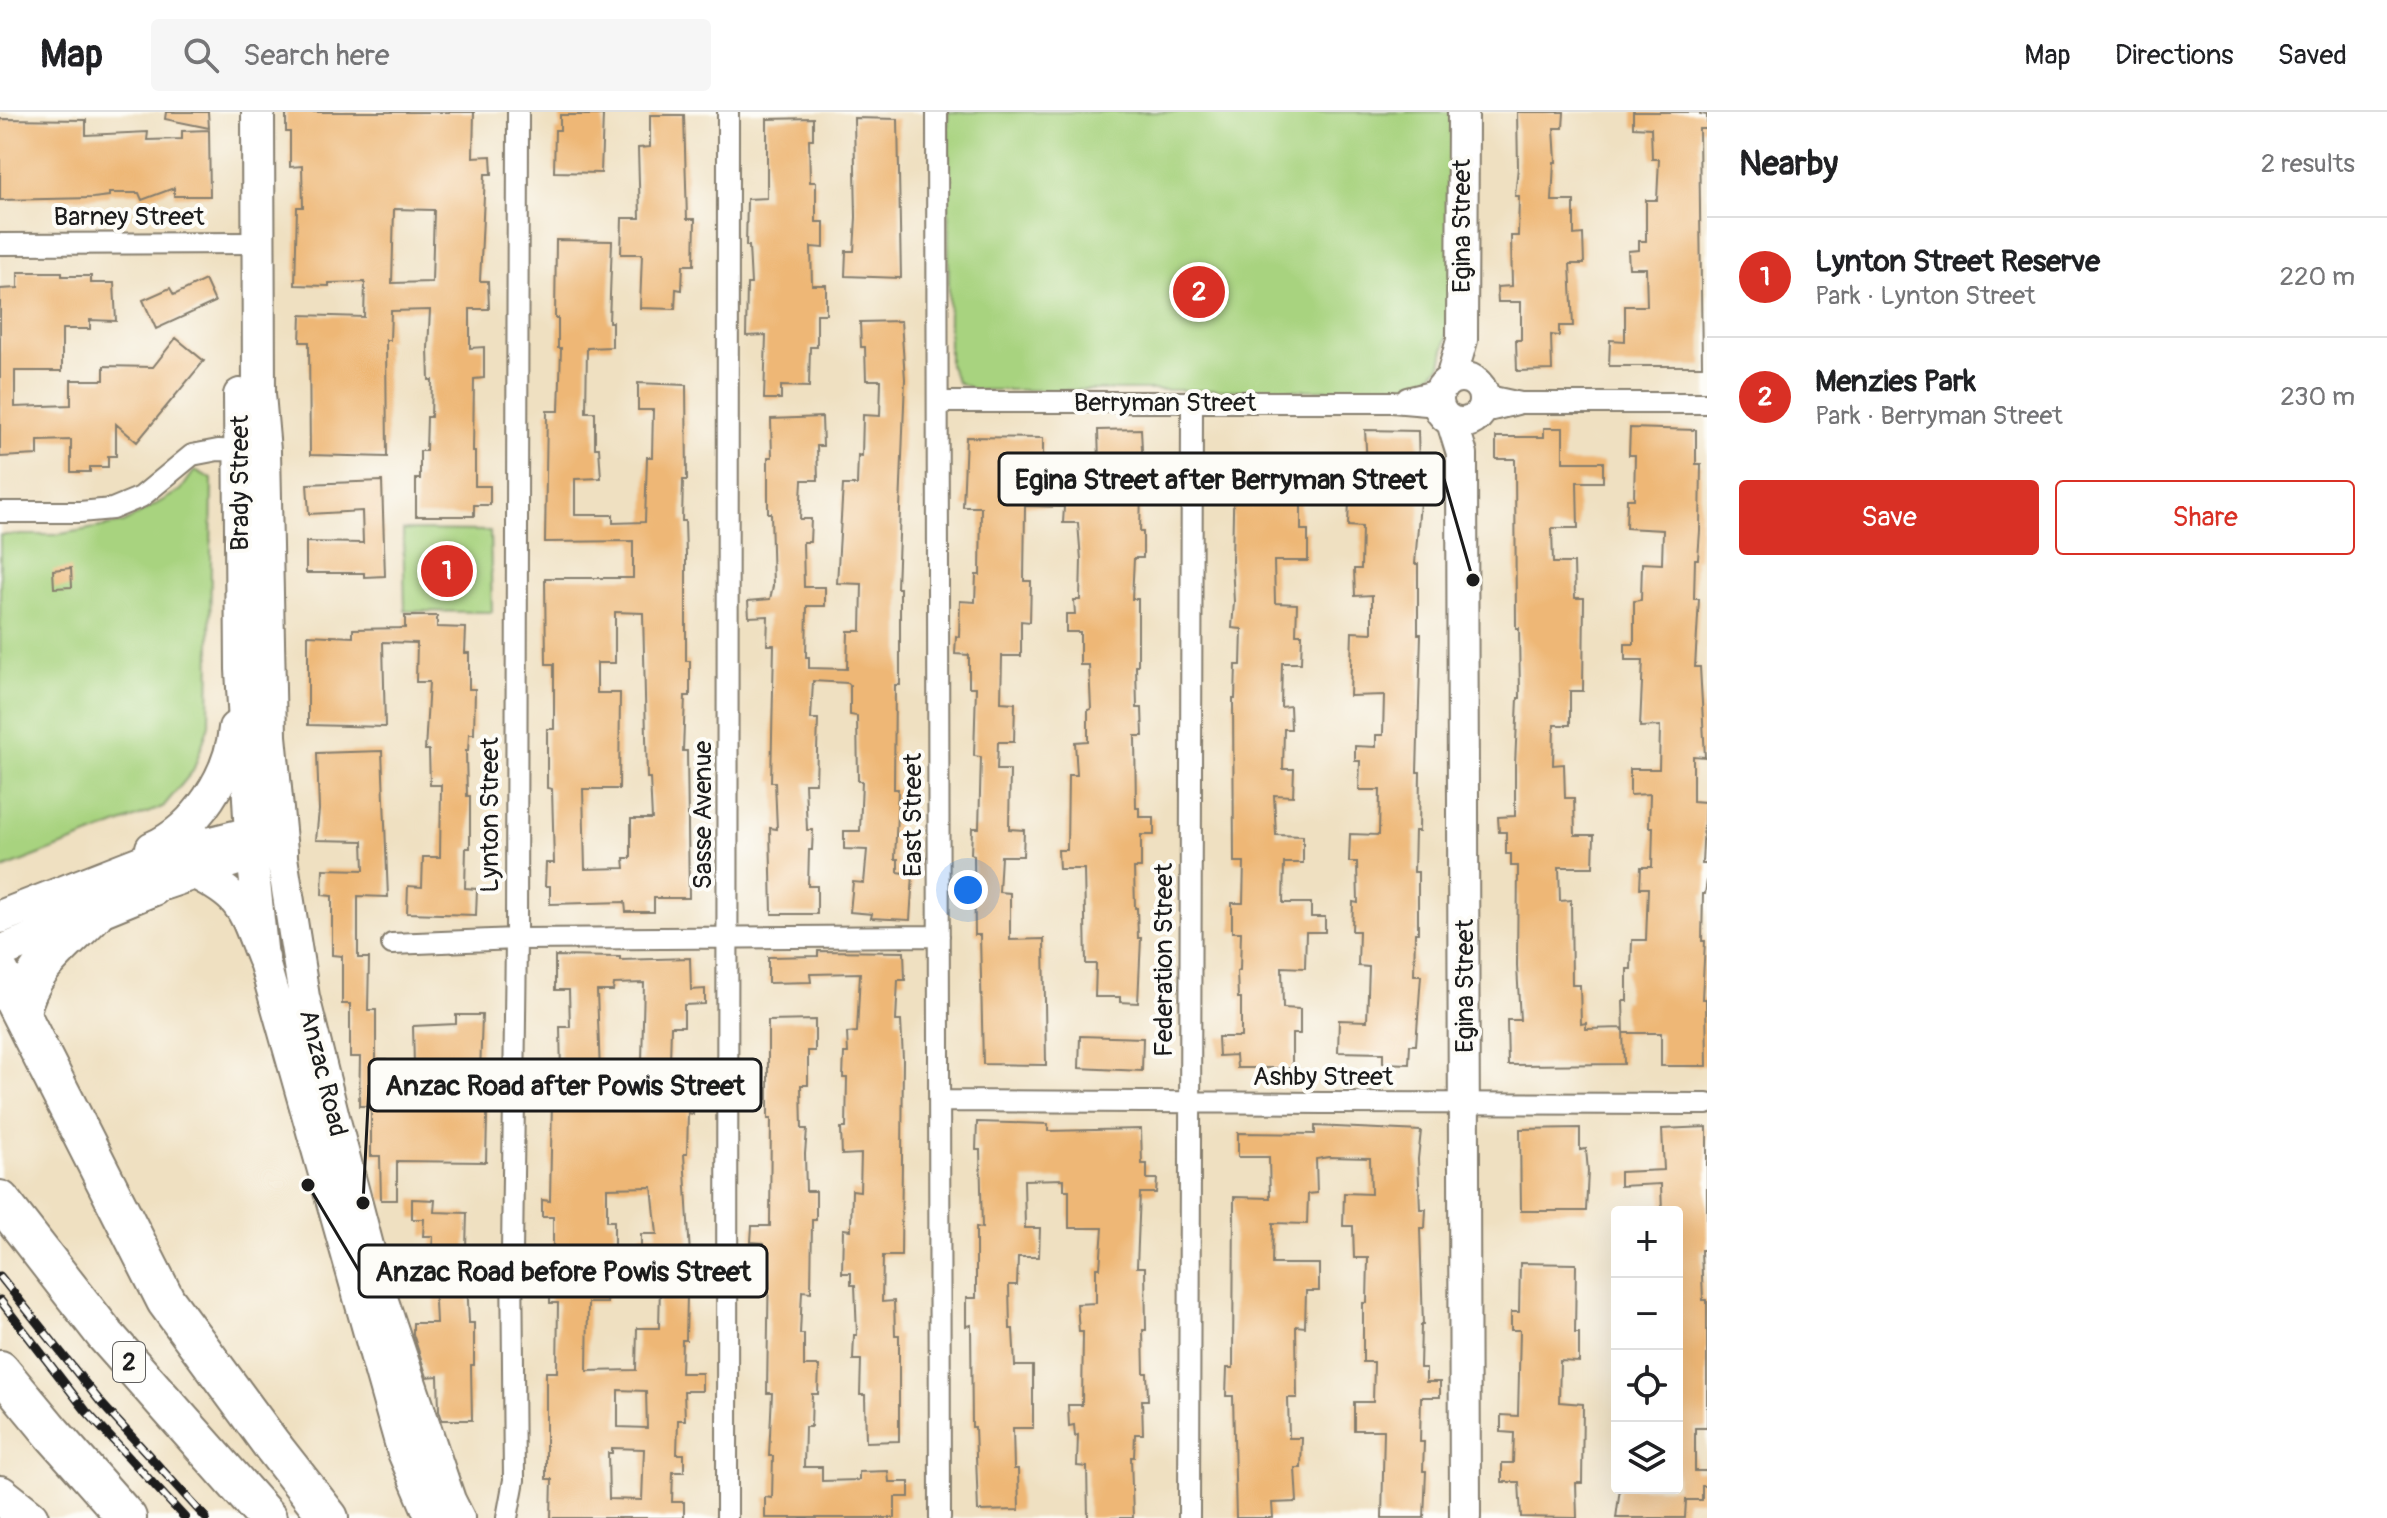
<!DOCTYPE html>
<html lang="en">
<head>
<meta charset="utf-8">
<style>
	:root { --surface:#fff; --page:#f6f6f6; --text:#202124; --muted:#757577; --line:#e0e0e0; --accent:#d93025 }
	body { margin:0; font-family:Pangolin,sans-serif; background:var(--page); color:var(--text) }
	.controls { position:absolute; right:24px; bottom:24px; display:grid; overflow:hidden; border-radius:8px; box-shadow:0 8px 32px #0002 }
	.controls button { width:72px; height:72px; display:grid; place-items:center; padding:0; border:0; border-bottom:2px solid var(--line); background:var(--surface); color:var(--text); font:40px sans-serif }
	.you { position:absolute; left:968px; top:778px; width:28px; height:28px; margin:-20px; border:6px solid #fff; border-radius:50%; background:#1a73e8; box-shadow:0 0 0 12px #1a73e833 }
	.badge { display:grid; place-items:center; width:52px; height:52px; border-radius:50%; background:var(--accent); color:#fff; font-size:26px; font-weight:700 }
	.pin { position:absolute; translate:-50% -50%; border:4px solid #fff; box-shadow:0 2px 8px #0006 }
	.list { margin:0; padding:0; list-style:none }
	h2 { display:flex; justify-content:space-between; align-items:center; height:104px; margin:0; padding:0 32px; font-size:34px }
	h2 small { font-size:26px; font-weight:400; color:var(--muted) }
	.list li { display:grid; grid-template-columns:52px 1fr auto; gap:24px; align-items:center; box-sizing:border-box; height:120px; padding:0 32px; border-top:2px solid var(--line) }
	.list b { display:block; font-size:30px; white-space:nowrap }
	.list p { margin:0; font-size:26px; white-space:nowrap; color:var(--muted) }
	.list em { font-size:26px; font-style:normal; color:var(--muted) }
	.actions { display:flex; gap:16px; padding:24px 32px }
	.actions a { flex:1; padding:18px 0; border:2px solid var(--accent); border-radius:8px; text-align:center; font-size:28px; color:var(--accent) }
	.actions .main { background:var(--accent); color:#fff }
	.icon { flex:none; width:44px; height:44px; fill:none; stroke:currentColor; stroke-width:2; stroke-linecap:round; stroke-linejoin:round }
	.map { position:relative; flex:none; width:1707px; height:1406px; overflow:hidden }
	header { display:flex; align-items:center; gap:48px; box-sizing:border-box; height:112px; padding:0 40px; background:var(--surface); border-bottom:2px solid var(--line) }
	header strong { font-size:38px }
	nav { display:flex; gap:44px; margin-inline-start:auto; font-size:28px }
	.search { width:560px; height:72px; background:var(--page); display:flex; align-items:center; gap:20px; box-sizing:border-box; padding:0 28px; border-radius:8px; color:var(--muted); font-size:30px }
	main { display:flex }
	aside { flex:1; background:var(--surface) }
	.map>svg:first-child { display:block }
</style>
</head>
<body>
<header>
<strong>Map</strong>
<div class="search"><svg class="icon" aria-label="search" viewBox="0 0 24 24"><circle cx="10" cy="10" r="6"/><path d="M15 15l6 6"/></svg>Search here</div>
<nav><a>Map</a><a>Directions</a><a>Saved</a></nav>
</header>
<main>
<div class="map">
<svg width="1707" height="1406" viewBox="0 0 1707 1406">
	<rect width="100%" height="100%" fill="#fdfcf7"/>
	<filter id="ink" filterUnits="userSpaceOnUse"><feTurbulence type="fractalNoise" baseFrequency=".0125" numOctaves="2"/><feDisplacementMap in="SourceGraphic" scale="16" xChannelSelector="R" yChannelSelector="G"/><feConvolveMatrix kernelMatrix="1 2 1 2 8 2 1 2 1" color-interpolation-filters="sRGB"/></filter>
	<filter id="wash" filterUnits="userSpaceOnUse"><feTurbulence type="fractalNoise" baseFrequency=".006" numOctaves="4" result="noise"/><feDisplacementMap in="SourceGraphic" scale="32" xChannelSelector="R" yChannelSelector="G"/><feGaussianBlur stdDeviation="1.8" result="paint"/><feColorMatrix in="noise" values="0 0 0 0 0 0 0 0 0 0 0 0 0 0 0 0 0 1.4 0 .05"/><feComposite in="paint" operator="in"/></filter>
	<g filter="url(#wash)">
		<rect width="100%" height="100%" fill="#efe0c1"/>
		<!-- green -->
		<path fill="#a8d37f" stroke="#62784e" stroke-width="2" d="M948,0h505v133l-7,94 -5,26 -16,16 -24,9h-426l-18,-8 -8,-18z
			M195,358l17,9 -3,246 -16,46 -30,36 -163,63v-335h55l68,-12 58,-33z
			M403,418l87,1 2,81 -87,-1z"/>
		<g id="blocks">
			<!-- building -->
			<path fill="#eeb776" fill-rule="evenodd" d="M166,0h42l1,16 -44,-9z
				M286,0h188l-1,45 18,-1 1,18h-7l-5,107h8l1,28h-19v39l14,-1v31l-10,1 -1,73h2v34h15v19h-16v11h-58v-37h4v-28h6l1,-34h4l1,-37h-3l-1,-31 2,-39 -39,1 -1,29h-4l1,117 -77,-2 -1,-113h-9l1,-27 63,2 1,-35 -36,1v3l-34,-1 2,-78h6l-1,-41 -12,1v-35h-4zM394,97l40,1 -2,72 -40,1z
				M1517,0h47l-1,16h-9l2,34h-2l-2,39h22v34l9,-1 1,30h-14l3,62h-14v10l-8,-1 1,35 -35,1 -1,-31h5v-38h-23l-1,-15 15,-1 -1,-50h7l1,-40h-4l3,-29z
				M1633,0h67v2l7,1v14h-8l3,237h-93l1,-26 15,1v-35h22l-1,-38h-17l-1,-17 11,-1v-9h7v-41h11l2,-41h-7l-1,-31 -18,-1z
				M560,3h43l-2,58 -47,-1 1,-42h5z
				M650,3h34l3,104h8l-1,46h-11l-1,25 -6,-1 -1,20 -35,-1 2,-54h-21l1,-36h18l-2,-70 12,-1z
				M813,6v21h-4l1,43h6v40h8v26l-13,-1 1,38h14v29h-9v33h-7l-1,40 -28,-1v13h-17l2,-64 -20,1 1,-52h4l-2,-38h-3l1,-47 20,-1v-79z
				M854,6l44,1 3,159 -56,-2 1,-25h8l2,-34z
				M0,7l86,1v15l62,-3 -1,8 35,-1v-8l27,-1 1,66h-36v-8l-32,12 -3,-7h-30v3l-16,2 -93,2z
				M556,128l56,1 -3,81h3v25l-25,1 -1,64h9v36h4l2,30 -26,1v36h38v8l32,-1 2,-65h5l1,-47h-15v-27l48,2 1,95h-4l-1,41h3l1,34v106h4v35h-5l-2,55h4l2,147h-35v14h-28l-1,-10 -75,2v-18h-5l1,-23h8l-2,-74 -5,-1v-59h7v-65h-8l-1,-86h88v-37l-88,1 2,-131h12l2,-63h-3v-30h-3zM615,500l28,1 4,165h3l2,41h-21v39h-7l1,10 -40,1 -2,-80h36l1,-96h-23v-30h18z
				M18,160h44v4h29v7h23l2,38 -26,-1v9h-28v42h-47v36l56,-2v-25h33v-14l49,1 23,-29 28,23 -67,81 -21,-18v32h-8v11h-18v5h-19v-32l-33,1v14l-38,2v-168l18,-1z
				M205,168l10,22 -59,27 -13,-29 27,-12 4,7z
				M901,209l4,58 -8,209h3v97h-5l-1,104h4l-3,70h3v13l15,2 -3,46 -39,-2 1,-4 -22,-2 3,-30 11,1 3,-33 -23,-1v-18h16l2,-50h-4l-1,-65 -7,-1v-30l-2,-2 -35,-2 -2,38h7l-2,64h-11l2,47h6l-1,20h-3l-1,36h9v28h-45l-2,-86 7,1 -2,-47h-4l3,-137h-7l1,-29 -19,1 -1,-16 22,-2 3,-13 -2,-73h-3v-56h4l-1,-38 51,-2 1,29h-6l1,34h-16l-2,39h11l-1,23h-7l1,45h21v19h-18l-1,51h3v11l38,1 1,-38h13l1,-47 -25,-1 6,-98h14l1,-30 4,1 1,-41 17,1 1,-36h-15l-1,-33h-4l-1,-25z
				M1544,316h19v34h40v20h-26l1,46h-26l1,35h21l1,35h9l-1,93h-13v34h-16l-1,40 11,-1 1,34h9l1,37h19l-1,32h-34l1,34 11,-1 1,85h8l1,39 5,-1v6l37,-1 1,36 -116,1 -1,-45h13l-3,-54 1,-100h-7v-12h-5v-22h-7l-1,-15 17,-1v-51l3,-67h2l-1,-70h-3l-1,-169h-19v-22h48z
				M1630,316l66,2v34h5l-1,67 -2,28h-3l-1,40h5l-4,68h5l5,90 -12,-1v45l12,1 -3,62h5v17l-2,13h-2l-1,47h3l-3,58h4l1,67h-46v-33h-37l-1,-32h4v-32h4l1,-29h14l2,-52h-8l1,-21h11l1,-40h-4l1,-33 -20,1v-26h29l1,-43 -20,1 3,-67h-18v-16h9v-43l7,-1 1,-37 20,1 1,-34 -37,-2 1,-29h7l1,-44h-6z
				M1141,317l3,61h-3l-1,42h3v26h-9l-2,41h6v67h-2l1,42h5l1,28h-8l1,72h3v9h15v18h-13v33h-7l1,40h2l1,30h3l-3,65 -18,-1v-5h-25l1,-33h-10l-2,-95h-25l-1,-19h9l1,-75h9l-2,-33 13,-1v-31l3,-1 -2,-44h-9v-33h-14v-18h9l-1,-14h6l1,-40 -3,-37h-15l1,-16 -39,-1 -1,75h7l-1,41 -9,-1v35h-19l-1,46 14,1 -1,39h-16l-1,28h13l-1,59 15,1 -1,26h-22l-2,36 11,1v47l34,-1 2,126 -63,-1 -3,-129h-5l-1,-80 -3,-1 1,-26h7l2,-71 -7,-1 2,-69h-7v-32l-14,-1 1,-18 3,1 1,-36 15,1 1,-27h4l1,-68h-18l3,-70 77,1v23h56l-1,-31z
				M1365,318l53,1 2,71 -5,62h3v70h3l-4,138h3l-1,59h-4l-1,41h4v61h-3l-1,42h7l-5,70h-6l-1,19 -26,-1v-10l-45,-1 1,-32 28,1 2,-54 -11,-1 1,-35h-7l1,-29 5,1 -1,-41h-8l1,-28 29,1 1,-45h-21l1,-29h-5v-15l21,1v-12h7l1,-40 -34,1 2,-64 20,1v-38l-17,1 -1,-27h7l1,-42 -14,-1 1,-26 20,1z
				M1234,351h40v34h27v33h7v31h-34l1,42 22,1 -1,30h6l-1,29h-19l-1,44 9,-1 1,23h-7l-1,40h11l-1,27 -19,-1 2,40 27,1v27h-19l-1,40h28v14h14v15h-19l-1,36 -23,-1 1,41 17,1v25h-8v34h-55l-1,-13 -17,1 -1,-19h23v-39h-3l-1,-27 3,-1 1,-38h-9v-29h11l1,-41h-10l-1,-163h2l1,-34h5l1,-36 -10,-1 2,-26 -2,-40z
				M382,369l3,95 -21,1v-4h-58v-31l57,1 -1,-32 -53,3 -2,-30z
				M71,456l1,19 -18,1 -1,-18z
				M405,504h32v11l29,1 -1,25h4v36h6l-1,45h-5l-1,17h-2l1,45h3v52h-4l-1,40 12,1 -1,26 -69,-2 1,-27 14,1 1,-30h17l1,-72h-11l-1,-35h-4l4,-68h-13l1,-39 -34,-1 2,85 -77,-2v-90l45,2v-8l52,-1z
				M382,639l6,146 -30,-1v62h11l-1,52h8v49h10v46h34l-2,-41 -4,1 -1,-39 43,-2v-9h26l-2,59h8l-2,88 -89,-1v39h-16l-1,-44h-9v-50h-12l1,-49h-10v-53h-8v-48l-10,-1v-59l-10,-1 1,-26 41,1 -1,-29 -47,-1 3,-30 -2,-57z
				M818,839l86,1 1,28h-7l-2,41h5l2,38 -2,197h-18l-1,46 12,-1 1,34h4v106l-33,1 -1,-47h-5l1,-35h-8l1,-25h3l-2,-50h-4v-12h-9l1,-44 8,1 1,-40 8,1 1,-37 -19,1 -1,-27h5l1,-50h-4l1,-25h4l-1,-20 10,-1 3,-59 -50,1 1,8 -43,1v-26l50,-1z
				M555,844l65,1v3l70,-2 1,32 14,-1v15l-21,1v21h-13l-1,37h15l-1,26h10l-1,25 -5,-1 -1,41h-3l6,101h-6l-1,39 4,1 -1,45h-4l-1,33h21v18h-18l1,29h-7l-1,34h7v18h-11l-1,30h12v16h-133l1,-39h-6v-107h11l1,-69h-8v-26h-3v-24h6v-36h-11v-17l8,1 2,-99h4v-29h5l-1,-46h10l-1,-37h-14zM644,871l-2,78h-13v12h-29l-3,-82h16l1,-7zM652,1075l5,47h-16v50l19,1 -1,43h-22l-1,42 -49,1 1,-68h19v-56h7v-26h-7v-33zM618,1278l28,1 1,37 -29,-1zM612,1336l32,1 -2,51 -33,-1 -1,-46h4z
				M815,908v31h-7v34h-7l1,44h5l-2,25 1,37h10v29h-4l-1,72 -9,-1 -2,43h4v32h15l-1,28h-6l-1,33h-6l-1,40h18v14l37,-1v-8l29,-1 1,11h20v15h-14v21h-130v-21l7,1 1,-42h-4l3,-63h-5l2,-137 -5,-1v-12l-13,-1 1,-16h18l1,-107h-3v-98z
				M1080,924l63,2 -1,33 -63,-3z
				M977,1010l71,2v7l93,-2 1,35h5v15h10l-1,14h-16l-3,74h8l1,63h-3l1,43h3l1,27h-6l1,34h-8l-1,23h-3l2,61h-45l-1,-51 -10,-1 1,-31 -3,1 -1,-11 -5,1 -1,-21h14l1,-73h-4l-2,-28 19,-1v-35h4l3,-40h-34v-38h-5v-11l-40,1 1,48h15l-1,29h-21l-1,28h-8l1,44h3l2,37h18v62h-20l1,41h4l1,41 -41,1 -3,-84h-3l-1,-102 -5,1v-28h10v-71l6,1 -2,-78h-4z
				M1315,1014l106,5 -3,28 2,50h6l-1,19h-5l3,97h-2l-1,43h6v14h14v15h-19l-1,45h4l-1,29h3l-2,47h-42l2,-88h-30v-28h19l1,-40h-11v-59h4l1,-45h-14l-1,-32h-10l1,-33 27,1 -1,-36 -41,-1 -13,2 1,34 -9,1 -1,30 -34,-1 -1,41h47v27h-13l-1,36 -9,-1 1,72h-9l1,40h13l-1,30h-6l2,34 -25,1 1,15h-37l-3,-122h-7l1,-28h6l1,-171 36,1 -1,-41h-31v-24l77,1z
				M1707,1015v123h-6l2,50h4v128h-12v43h12v15h-5v14h-16l-1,18h-69l4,-30h57v-276h-15l-1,-28 -41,2v-14l44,-2 -2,-41z
				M1580,1016v22l6,-1 2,22 -2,40h-65l-1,-82z
				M412,1087l23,1 -1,12 33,1 -1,35h-34l1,-12h-10l1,-17h-12z
				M1520,1151l56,1 -1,69h4v29l-19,-1 -1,41 24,2 -1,79h-6l1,35 -56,-1 -2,-35h-17v-19h11l1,-30 -13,-1v-17l17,1 2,-86h-9v-18h8z
				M467,1167l2,44h5v42h-3l1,55h-30l-3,-10 -1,-34 -11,1 -14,-43v-11h23l-2,-43z"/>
		</g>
	</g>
	<g filter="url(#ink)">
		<use href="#blocks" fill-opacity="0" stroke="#867e6e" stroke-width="2"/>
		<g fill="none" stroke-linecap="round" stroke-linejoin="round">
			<!-- street casing -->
			<g stroke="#867e6e" stroke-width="24">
				<path id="street" d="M937,0l3,1406
					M0,132l259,-1
					M1484,283l37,8h186
					M1407,286l32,-8
					M938,290h454l46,4
					M1480,301l37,-9
					M0,400h80l32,-3 29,-12 51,-42 26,-5 32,1
					M392,832l124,-5 423,-3
					M940,989c256,3 511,1 767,3
					M507,1406l7,-38 -2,-226 4,-315 2,-827
					M727,1406l1,-1406
					M1189,1406l3,-1115"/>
			</g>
			<!-- secondary casing -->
			<g stroke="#867e6e" stroke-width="34">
				<path id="secondary" d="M1438 288a23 23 0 1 1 46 0a23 23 0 1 1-46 0Z
					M1451,267l11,-39 1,-228
					M1452,310l10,32 3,1064
					M281,739l23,146 30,120 47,178 69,205 9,18
					M252,742l11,104 139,492 29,68"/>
			</g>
			<!-- primary casing -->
			<g stroke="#867e6e" stroke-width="36">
				<path id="primary" d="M240,283l2,274 10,185
					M152,736c44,-19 79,-73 83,-120
					M155,745l104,-26
					M195,761c50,25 49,37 68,85
					M162,772c40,-13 77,-29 119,-33l-11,-115 -6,-285 -5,-57 -1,-282
					M0,805l146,-57
					M0,840l154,-63"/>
			</g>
			<!-- highway casing -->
			<g stroke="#867e6e" stroke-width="42">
				<path id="highway" d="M0,861l166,328 105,143 58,74
					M21,900c9,-45 43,-66 73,-98
					M0,1088l106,136 161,182
					M0,1258l52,63 75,85
					M0,1383l29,23"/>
			</g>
			<!-- street -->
			<use href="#street" stroke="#fff" stroke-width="20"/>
			<!-- secondary -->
			<use href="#secondary" stroke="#fff" stroke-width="30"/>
			<!-- primary -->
			<use href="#primary" stroke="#fff" stroke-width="32"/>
			<!-- highway -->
			<use href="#highway" stroke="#fff" stroke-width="38"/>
			<!-- rail casing -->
			<g stroke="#1c1c1c" stroke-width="9">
				<path id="rail" d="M0,1164l102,128 104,114
					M0,1188l86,111 99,107"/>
			</g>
			<!-- rail -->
			<use href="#rail" stroke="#fdfcf7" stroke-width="6" stroke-dasharray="18" stroke-linecap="butt"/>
		</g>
	</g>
	<g text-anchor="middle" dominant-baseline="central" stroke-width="8" stroke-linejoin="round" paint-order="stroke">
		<!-- shield labels -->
		<rect fill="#fdfcf7" stroke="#605f5e" stroke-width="2" x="113" y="1230" width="32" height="40" rx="6"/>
		<g font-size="24" font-weight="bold" fill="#1c1c1c">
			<text x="129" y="1250">2</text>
		</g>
		<!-- street labels -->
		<g font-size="26" fill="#1c1c1c" stroke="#fdfcf7">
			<text x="129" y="105">Barney Street</text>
			<text transform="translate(1462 114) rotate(-90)">Egina Street</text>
			<text x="1165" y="291">Berryman Street</text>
			<text transform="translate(240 371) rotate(-90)">Brady Street</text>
			<text transform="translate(490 703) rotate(-90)">Lynton Street</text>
			<text transform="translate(703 703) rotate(-90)">Sasse Avenue</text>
			<text transform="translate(913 703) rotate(-90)">East Street</text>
			<text transform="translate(1164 848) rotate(-90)">Federation Street</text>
			<text transform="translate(1465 874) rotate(-90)">Egina Street</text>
			<text transform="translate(323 961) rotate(76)">Anzac Road</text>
			<text x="1323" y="965">Ashby Street</text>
		</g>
	</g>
	<!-- callouts -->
	<path fill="none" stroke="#1c1c1c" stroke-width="3" d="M1473 468L1444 367M363 1091L369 973M308 1073L359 1159"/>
	<g fill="#1c1c1c" stroke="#fdfcf7" stroke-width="3">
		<circle cx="1473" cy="468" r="8"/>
		<circle cx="363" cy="1091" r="8"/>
		<circle cx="308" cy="1073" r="8"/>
	</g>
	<g fill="#fdfcf7" stroke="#1c1c1c" stroke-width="3">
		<rect x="999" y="341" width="445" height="52" rx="8"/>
		<rect x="369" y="947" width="392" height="52" rx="8"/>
		<rect x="359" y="1133" width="408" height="52" rx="8"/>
	</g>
	<g font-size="28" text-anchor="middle" font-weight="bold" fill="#1c1c1c">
		<text x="1221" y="377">Egina Street after Berryman Street</text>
		<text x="565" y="983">Anzac Road after Powis Street</text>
		<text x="563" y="1169">Anzac Road before Powis Street</text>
	</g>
</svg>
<div class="controls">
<button>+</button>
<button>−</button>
<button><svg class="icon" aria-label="locate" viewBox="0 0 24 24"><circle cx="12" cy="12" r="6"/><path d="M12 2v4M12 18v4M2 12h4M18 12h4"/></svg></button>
<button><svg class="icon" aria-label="layers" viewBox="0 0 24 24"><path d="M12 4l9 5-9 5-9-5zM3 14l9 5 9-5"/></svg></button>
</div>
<div class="you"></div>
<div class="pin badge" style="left:447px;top:459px">1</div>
<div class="pin badge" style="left:1199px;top:180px">2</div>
</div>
<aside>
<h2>Nearby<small>2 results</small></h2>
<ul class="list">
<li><span class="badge">1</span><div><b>Lynton Street Reserve</b><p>Park · Lynton Street</p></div><em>220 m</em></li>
<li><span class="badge">2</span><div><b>Menzies Park</b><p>Park · Berryman Street</p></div><em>230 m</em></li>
</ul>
<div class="actions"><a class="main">Save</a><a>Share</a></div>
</aside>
</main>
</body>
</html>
